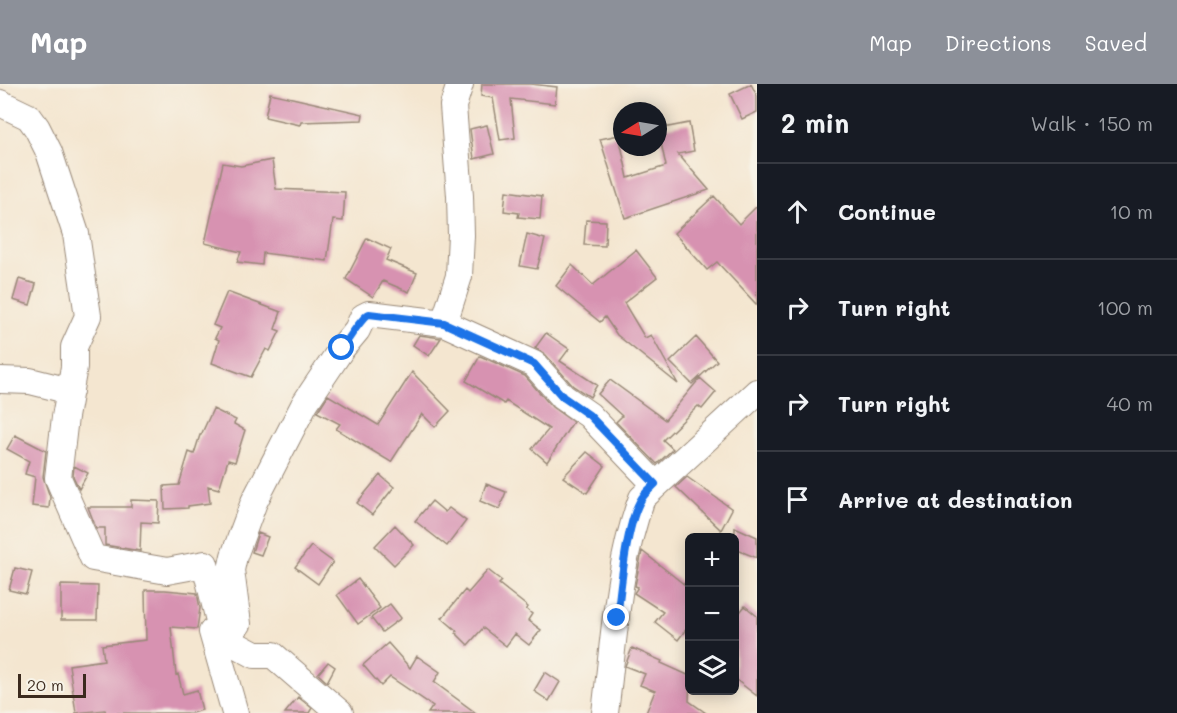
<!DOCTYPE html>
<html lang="en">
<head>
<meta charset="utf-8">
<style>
	:root { --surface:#171b24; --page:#20242c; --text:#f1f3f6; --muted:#9ea1a6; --line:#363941; --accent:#8c9099 }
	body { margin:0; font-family:Mali,sans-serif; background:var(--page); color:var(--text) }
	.controls { position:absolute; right:18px; bottom:18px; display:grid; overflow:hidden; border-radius:9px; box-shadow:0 3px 15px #0003 }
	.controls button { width:54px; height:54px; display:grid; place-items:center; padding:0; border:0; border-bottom:2px solid var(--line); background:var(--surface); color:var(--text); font:30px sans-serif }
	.compass { position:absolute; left:613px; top:18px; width:54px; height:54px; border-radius:50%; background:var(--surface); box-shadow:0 3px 15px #0003; rotate:259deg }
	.scale { position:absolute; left:18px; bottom:15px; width:68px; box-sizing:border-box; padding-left:6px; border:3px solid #3b2a1e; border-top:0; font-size:16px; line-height:21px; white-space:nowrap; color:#3b2a1e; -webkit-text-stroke:4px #f7f3e8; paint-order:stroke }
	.stop { position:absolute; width:18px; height:18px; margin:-14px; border:4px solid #1a73e8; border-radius:50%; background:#fff }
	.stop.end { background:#1a73e8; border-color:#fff; box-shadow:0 2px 6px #0008 }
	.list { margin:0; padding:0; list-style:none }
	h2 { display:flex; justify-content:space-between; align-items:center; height:78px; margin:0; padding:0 24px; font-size:26px }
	h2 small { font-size:20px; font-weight:400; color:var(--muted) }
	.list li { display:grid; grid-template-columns:39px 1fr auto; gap:18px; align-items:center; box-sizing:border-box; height:96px; padding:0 24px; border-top:2px solid var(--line) }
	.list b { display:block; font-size:22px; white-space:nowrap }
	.list em { font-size:20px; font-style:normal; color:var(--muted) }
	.icon { flex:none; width:33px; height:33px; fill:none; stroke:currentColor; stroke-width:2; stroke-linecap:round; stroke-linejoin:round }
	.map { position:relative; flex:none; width:757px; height:629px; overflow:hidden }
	header { display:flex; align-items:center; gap:36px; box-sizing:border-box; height:84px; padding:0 30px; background:var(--accent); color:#fff }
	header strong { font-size:28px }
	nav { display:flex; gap:33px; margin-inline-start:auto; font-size:21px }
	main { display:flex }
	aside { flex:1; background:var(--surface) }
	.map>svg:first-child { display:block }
</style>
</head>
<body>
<header>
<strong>Map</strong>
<nav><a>Map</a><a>Directions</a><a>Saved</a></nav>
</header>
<main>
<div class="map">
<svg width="757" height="629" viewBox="0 0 757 629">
	<rect width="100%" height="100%" fill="#f7f3e8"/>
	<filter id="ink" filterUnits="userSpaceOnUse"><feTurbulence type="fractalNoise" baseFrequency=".0167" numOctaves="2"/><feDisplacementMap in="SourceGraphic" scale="12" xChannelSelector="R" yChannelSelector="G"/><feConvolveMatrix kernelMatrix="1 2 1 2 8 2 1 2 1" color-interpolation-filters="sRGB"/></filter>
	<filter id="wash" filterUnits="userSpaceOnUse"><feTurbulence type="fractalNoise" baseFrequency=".008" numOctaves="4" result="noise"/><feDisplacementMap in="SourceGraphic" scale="24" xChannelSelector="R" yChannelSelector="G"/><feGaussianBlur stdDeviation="1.35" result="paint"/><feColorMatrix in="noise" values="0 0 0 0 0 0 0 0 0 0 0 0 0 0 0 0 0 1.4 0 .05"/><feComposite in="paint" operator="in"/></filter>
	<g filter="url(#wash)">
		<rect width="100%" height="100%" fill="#f4e6d0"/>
		<g id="blocks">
			<!-- building -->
			<path fill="#d792b1" d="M482,0h49l26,3 -2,17 -44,-5 4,39 -15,2 -7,-42 -12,-2z
				M751,0l6,12v16l-15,7 -12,-25z
				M270,9l93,21 -1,6 -61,2 -1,3 -35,-8z
				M689,39l5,28 -16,3 31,36 -84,28 -25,-79 19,-4 9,43 38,-12 -8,-37z
				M487,41l7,29 -20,5 -4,-30z
				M272,76l4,29 69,3 -2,29 -10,-1 -6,41 -64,-8 -1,12 -25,-3 4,-10 -36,-9 18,-80 18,3z
				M506,107l36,5 -2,23 -22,-2 1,-4 -15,-2z
				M714,112l25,28 18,-18v99l-40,-43 -10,8 -33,-37z
				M586,136l20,1 -1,25 -21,-1z
				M527,150l18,5 -8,30 -17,-3z
				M367,154l24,11 -5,11 31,13 -8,19 -26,-11 -10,16 -27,-18z
				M636,166l21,27 -33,26 21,35 6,-3 27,49 -61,-49 -12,-18 -5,5 -44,-36 16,-21 21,20z
				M19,195l17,5 -6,21 -17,-5z
				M227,208l54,20 -6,17 5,2 -10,20 -4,-2 -15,28 -39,-14 7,-23 -4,-2 5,-10 -7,-3z
				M546,249l23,16 -9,12 37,24 -7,12 -17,-11 -28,-32 -10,-6z
				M419,251l22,3 -12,18 -16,-11z
				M696,253l21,24 -25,23 -22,-22z
				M480,272l45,20 27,31 21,15 -26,40 -15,-13 17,-20 -43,-28 -2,3 -38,-23z
				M412,288l38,39 -15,16 -13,-13 -31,48 -55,-33 4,-5 -23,-12 11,-17 50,30z
				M700,294l16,14 -14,17 -4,-3 -35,34 10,9 -16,15 -41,-42 6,-6 -24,-22 12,-14 55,40z
				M213,325l23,11 -2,4 11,6 -10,32 -7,-2 -9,29 -11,-3 2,17 -22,3v2l-23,1 -1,-23 15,-1 10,-33 5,2 6,-19h1z
				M15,351l31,16 -3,26 7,20 -1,11 -17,-2 3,-29 -10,-3 4,-13 -22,-12z
				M587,368l18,14 -18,27 -24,-16z
				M74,382l14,7 -9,16 -6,-13z
				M380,391l14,12 -22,28 -15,-12z
				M687,393l45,32 -11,21 -45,-43z
				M486,400l20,8 -7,17 -19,-8z
				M131,416l28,1 -1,22 -17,-1 -1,29 -35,-6v-17h-9l-8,-21h43z
				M432,417l13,11 4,-4 17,13 -19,25 -32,-25z
				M395,441l19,20 -20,20 -19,-19z
				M735,443l22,10v21l-22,-9z
				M258,449l10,4 -7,18 -9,-3z
				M311,462l22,16 -15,22 -23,-17z
				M642,467l48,38v35l-12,16 -23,-18 8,-10 -29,-19 4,-6 -3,-1z
				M15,484l17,4 -6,22 -17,-4z
				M488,486l14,11 -3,3 29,23 -2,2 6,5 -4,6 13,10 -12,15 -14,-11 -9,12 -23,-18 -15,17 -12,-12 1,-2 -15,-13 23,-28 3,3z
				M358,495l22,29 -22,16 -21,-29z
				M61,501l37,1 -1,34h-36z
				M145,506h20l32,3 3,15 -3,21 -26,-2 5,48 2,-1 5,20 14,-4 5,20 -10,3h-86l-1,-3 -29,3 -7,-48 35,-5 -2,-15 44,-5z
				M390,520l11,14 -19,14 -11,-14z
				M745,522l12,10v80l-22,-17v-61z
				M388,559l22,25 7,-12 23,16 -6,10 42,31h-48l5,-7 -43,-29 -9,9 -18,-21z
				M632,564l30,13 -1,2 29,13 -1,25 17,12h-60l9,-22 -15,-6 5,-11 -20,-8z
				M328,578l7,5 -8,15 -9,-8z
				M545,588l15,10 -11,19 -15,-10z
				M298,613l14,11 -3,5h-24z"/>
		</g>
	</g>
	<g filter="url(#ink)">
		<use href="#blocks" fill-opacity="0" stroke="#988877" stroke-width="1.5"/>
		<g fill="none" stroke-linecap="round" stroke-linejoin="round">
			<!-- minor casing -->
			<g stroke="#988877" stroke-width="28">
				<path id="minor" d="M0,19l29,14 8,11 12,24 27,82 12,82 -14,31v20l-9,50 -7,61 35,80 74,13 38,-7 15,61 18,-1 -7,-54 3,-14 20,-54 51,-99 37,-55 15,-18 6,-13 6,-3 75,9 90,41 29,33 26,18 66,69
					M444,239l15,-47 2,-41 -1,-39 -7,-90 7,-22
					M0,296l30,1 40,10
					M212,548l43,23h18l67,58
					M212,548l23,81
					M605,629c9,-71 12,-148 37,-215l115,-106"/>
			</g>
			<!-- minor -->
			<use href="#minor" stroke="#fff" stroke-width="26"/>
		</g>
	</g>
	<g fill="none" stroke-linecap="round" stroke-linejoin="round" filter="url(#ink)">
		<!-- route -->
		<path stroke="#1a73e8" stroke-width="8" d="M342,264c7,-9 19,-30 27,-34l75,9 90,41 29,33 26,18 66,69c-4,4 -10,9 -13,14 -16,24 -21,90 -25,120"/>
	</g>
</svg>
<div class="controls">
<button>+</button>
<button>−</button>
<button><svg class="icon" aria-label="layers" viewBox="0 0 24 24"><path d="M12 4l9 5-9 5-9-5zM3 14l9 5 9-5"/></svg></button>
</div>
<svg class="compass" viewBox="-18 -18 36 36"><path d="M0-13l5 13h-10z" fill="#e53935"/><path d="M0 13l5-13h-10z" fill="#9ea1a6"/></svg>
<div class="scale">20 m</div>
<div class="stop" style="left:342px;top:264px"></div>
<div class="stop end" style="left:617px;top:534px"></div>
</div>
<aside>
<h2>2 min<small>Walk · 150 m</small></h2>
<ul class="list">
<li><svg class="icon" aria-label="ahead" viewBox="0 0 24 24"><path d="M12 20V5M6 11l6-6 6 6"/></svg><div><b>Continue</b></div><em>10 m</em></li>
<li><svg class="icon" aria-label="right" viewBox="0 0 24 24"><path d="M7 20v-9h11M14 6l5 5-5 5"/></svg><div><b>Turn right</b></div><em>100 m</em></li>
<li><svg class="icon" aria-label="right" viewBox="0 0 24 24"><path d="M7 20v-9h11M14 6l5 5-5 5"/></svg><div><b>Turn right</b></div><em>40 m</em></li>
<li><svg class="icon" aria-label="arrive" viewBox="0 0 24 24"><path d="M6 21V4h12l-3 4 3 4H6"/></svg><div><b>Arrive at destination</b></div></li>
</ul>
</aside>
</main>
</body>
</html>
